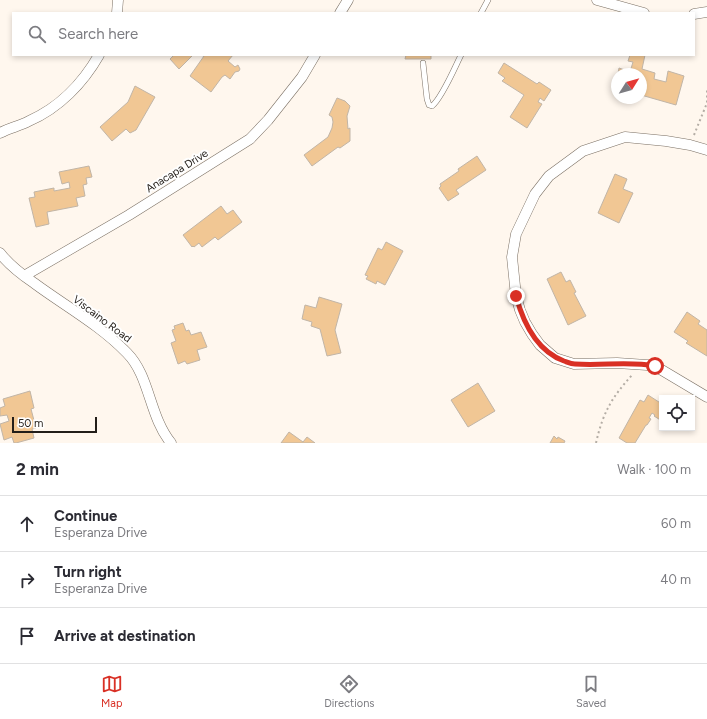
<!DOCTYPE html>
<html lang="en">
<head>
<meta charset="utf-8">
<style>
	:root { --surface:#fff; --page:#f7f7f7; --text:#2b2b33; --muted:#7c7c81; --line:#e1e1e2; --accent:#d93025 }
	body { margin:0; font-family:Figtree,sans-serif; background:var(--page); color:var(--text) }
	.controls { position:absolute; right:12px; bottom:12px; display:grid; overflow:hidden; border-radius:0px; box-shadow:0 2px 6px #0003 }
	.controls button { width:36px; height:36px; display:grid; place-items:center; padding:0; border:0; border-bottom:1px solid var(--line); background:var(--surface); color:var(--text); font:20px sans-serif }
	.compass { position:absolute; left:611px; top:68px; width:36px; height:36px; border-radius:50%; background:var(--surface); box-shadow:0 2px 6px #0003; rotate:53deg }
	.scale { position:absolute; left:12px; bottom:10px; width:85px; box-sizing:border-box; padding-left:4px; border:2px solid #231e19; border-top:0; font-size:11px; line-height:14px; white-space:nowrap; color:#231e19; -webkit-text-stroke:3px #fff; paint-order:stroke }
	.stop { position:absolute; width:12px; height:12px; margin:-9px; border:3px solid #d93025; border-radius:50%; background:#fff }
	.stop.end { background:#d93025; border-color:#fff; box-shadow:0 1px 4px #0008 }
	.list { margin:0; padding:0; list-style:none }
	h2 { display:flex; justify-content:space-between; align-items:center; height:52px; margin:0; padding:0 16px; font-size:17px }
	h2 small { font-size:13px; font-weight:400; color:var(--muted) }
	.list li { display:grid; grid-template-columns:26px 1fr auto; gap:12px; align-items:center; box-sizing:border-box; height:56px; padding:0 16px; border-top:1px solid var(--line) }
	.list b { display:block; font-size:15px; white-space:nowrap }
	.list p { margin:0; font-size:13px; white-space:nowrap; color:var(--muted) }
	.list em { font-size:13px; font-style:normal; color:var(--muted) }
	.icon { flex:none; width:22px; height:22px; fill:none; stroke:currentColor; stroke-width:2; stroke-linecap:round; stroke-linejoin:round }
	.map { position:relative; flex:none; width:707px; height:443px; overflow:hidden }
	.search { position:absolute; background:var(--surface); box-shadow:0 2px 6px #0003; left:12px; right:12px; top:12px; height:44px; display:flex; align-items:center; gap:10px; box-sizing:border-box; padding:0 14px; border-radius:0px; color:var(--muted); font-size:15px }
	.sheet { height:220px; background:var(--surface) }
	nav { display:flex; justify-content:space-around; align-items:center; box-sizing:border-box; height:56px; border-top:1px solid var(--line); background:var(--surface); font-size:11px; color:var(--muted) }
	nav a { display:grid; justify-items:center; gap:2px }
	nav .on { color:var(--accent) }
	.map>svg:first-child { display:block }
</style>
</head>
<body>
<div class="map">
<svg width="707" height="443" viewBox="0 0 707 443">
	<rect width="100%" height="100%" fill="#fff7ee"/>
	<!-- building -->
	<path fill="#f1c794" stroke="#c1b5a7" d="M174,55h19l-14,14 -9,-10z
		M200,55h33l-5,6 7,6 3,-2 2,4 -1,2 -4,1 -5,7 -5,-4 -3,2 -11,15 -21,-16 14,-20z
		M406,55h25v4h-26z
		M630,55h15l-3,14 13,4 -1,6 12,3 2,-11 16,5 -8,29 -35,-10v-21h-23l1,-6 11,4 3,-10 -5,-1z
		M504,63l33,21 2,-2 12,8 -7,11 -4,-3 -2,4 4,2 -15,24 -17,-11 14,-22 -22,-14 3,-3 -7,-5z
		M135,86l20,11 -19,33 -6,3 -4,-4 -14,12 -12,-14 28,-25z
		M337,98l8,3 5,5 -3,10 1,13 2,-1v13l-10,7 -2,-1 -26,19 -8,-11 24,-18 4,-9 1,-6 -1,-5 -3,-2z
		M477,156l9,14 -30,20 3,4 -11,7 -9,-13 2,-2 -1,-2 19,-13 -1,-2z
		M89,166l3,11 -6,1 1,6 -4,1 2,11 -9,2 2,8 -31,6 2,12 -13,3 -7,-29 6,-1 -1,-5 20,-4v3l16,-3 -1,-6 -7,2 -3,-12z
		M615,174l12,5 -4,10 10,4 -14,30 -21,-10z
		M221,206l6,8 6,-4 9,12 -24,18 -3,-3 -13,10 -3,-4 -5,4 -1,-1 -1,1 -9,-12z
		M386,242l17,9 -18,34 -8,-4 -1,3 -10,-5 2,-3 -3,-1 13,-27 4,2z
		M561,272l5,10 4,-2 6,12 -2,1 12,23 -18,9 -21,-46z
		M319,297l23,7 -7,26 6,23 -14,3 -7,-27 -9,-3 1,-4 -10,-3 3,-14 11,3z
		M687,312l13,9 -2,3 9,6v26l-21,-13 2,-2 -14,-9z
		M183,323l3,8 3,-1 2,5 10,-3 6,15 -10,3 3,10 -13,4 -2,-3 -7,3 -7,-21 5,-2 -4,-11 3,-1 -1,-3z
		M478,383l17,28 -27,16 -17,-27z
		M30,391l4,17 -3,1 5,19 -4,1 2,9 -18,5h-2l-2,-6 -8,3 -4,-16 9,-3 -2,-6 -7,1v-8l5,-2 -2,-7z
		M648,395l14,9v17l-8,-5 1,-1 -3,-2 -3,5 2,1 -4,6h-1l-11,18h-8l-8,-5 21,-38 4,2z
		M289,432l14,10 4,-5 8,6h-34z
		M554,436l3,3 1,-2 7,4 -1,2h-14z"/>
	<g fill="none" stroke-linecap="round" stroke-linejoin="round">
		<!-- lane casing -->
		<g stroke="#7b7064" stroke-width="6">
			<path id="lane" d="M481,13l7,-13
				M423,63l4,36 2,6 3,1c10,-8 23,-39 29,-51"/>
		</g>
		<!-- street casing -->
		<g stroke="#7b7064" stroke-width="11">
			<path id="street" d="M597,0l47,13
				M117,13l1,-13
				M340,13l8,-13
				M694,14l13,-2
				M0,133c9,-5 20,-7 29,-12 30,-13 54,-38 70,-66
				M707,150l-17,-5 -24,-4 -41,-4 -42,14 -34,25 -14,18 -19,40 -4,23 4,39 4,14 5,12 7,12 8,11 15,13 19,6 43,-1 30,2 8,1 52,31
				M0,253c9,12 21,21 34,30 31,23 66,42 93,70 23,23 22,63 44,90
				M24,276l105,-61 121,-76 18,-19 34,-43 13,-22"/>
		</g>
		<!-- path -->
		<path stroke="#b4ada5" stroke-width="2" stroke-dasharray="2 3" stroke-linecap="butt" d="M694,135l13,-32v-14
			M596,443c7,-31 16,-46 37,-69"/>
		<!-- lane -->
		<use href="#lane" stroke="#fff" stroke-width="5"/>
		<!-- street -->
		<use href="#street" stroke="#fff" stroke-width="10"/>
	</g>
	<g fill="none" stroke-linecap="round" stroke-linejoin="round">
		<!-- route -->
		<path stroke="#d93025" stroke-width="5" d="M516,296c7,26 21,55 48,65 3,1 7,3 11,3 27,2 54,-3 80,2"/>
	</g>
	<g text-anchor="middle" dominant-baseline="central" stroke-width="4" stroke-linejoin="round" paint-order="stroke">
		<!-- street labels -->
		<g font-size="11" fill="#231e19" stroke="#fff">
			<text transform="translate(177 171) rotate(-32)">Anacapa Drive</text>
			<text transform="translate(102 319) rotate(37)">Viscaino Road</text>
		</g>
	</g>
</svg>
<div class="controls">
<button><svg class="icon" aria-label="locate" viewBox="0 0 24 24"><circle cx="12" cy="12" r="6"/><path d="M12 2v4M12 18v4M2 12h4M18 12h4"/></svg></button>
</div>
<svg class="compass" viewBox="-18 -18 36 36"><path d="M0-13l5 13h-10z" fill="#e53935"/><path d="M0 13l5-13h-10z" fill="#7c7c81"/></svg>
<div class="scale">50 m</div>
<div class="stop" style="left:655px;top:366px"></div>
<div class="stop end" style="left:516px;top:296px"></div>
<div class="search"><svg class="icon" aria-label="search" viewBox="0 0 24 24"><circle cx="10" cy="10" r="6"/><path d="M15 15l6 6"/></svg>Search here</div>
</div>
<section class="sheet">
<h2>2 min<small>Walk · 100 m</small></h2>
<ul class="list">
<li><svg class="icon" aria-label="ahead" viewBox="0 0 24 24"><path d="M12 20V5M6 11l6-6 6 6"/></svg><div><b>Continue</b><p>Esperanza Drive</p></div><em>60 m</em></li>
<li><svg class="icon" aria-label="right" viewBox="0 0 24 24"><path d="M7 20v-9h11M14 6l5 5-5 5"/></svg><div><b>Turn right</b><p>Esperanza Drive</p></div><em>40 m</em></li>
<li><svg class="icon" aria-label="arrive" viewBox="0 0 24 24"><path d="M6 21V4h12l-3 4 3 4H6"/></svg><div><b>Arrive at destination</b></div></li>
</ul>
</section>
<nav>
<a class="on"><svg class="icon" aria-label="map" viewBox="0 0 24 24"><path d="M3 6l6-2 6 2 6-2v14l-6 2-6-2-6 2zM9 4v14M15 6v14"/></svg>Map</a>
<a><svg class="icon" aria-label="directions" viewBox="0 0 24 24"><path d="M12 3l9 9-9 9-9-9zM9 14v-3h6M13 9l2 2-2 2"/></svg>Directions</a>
<a><svg class="icon" aria-label="saved" viewBox="0 0 24 24"><path d="M7 4h10v16l-5-4-5 4z"/></svg>Saved</a>
</nav>
</body>
</html>
